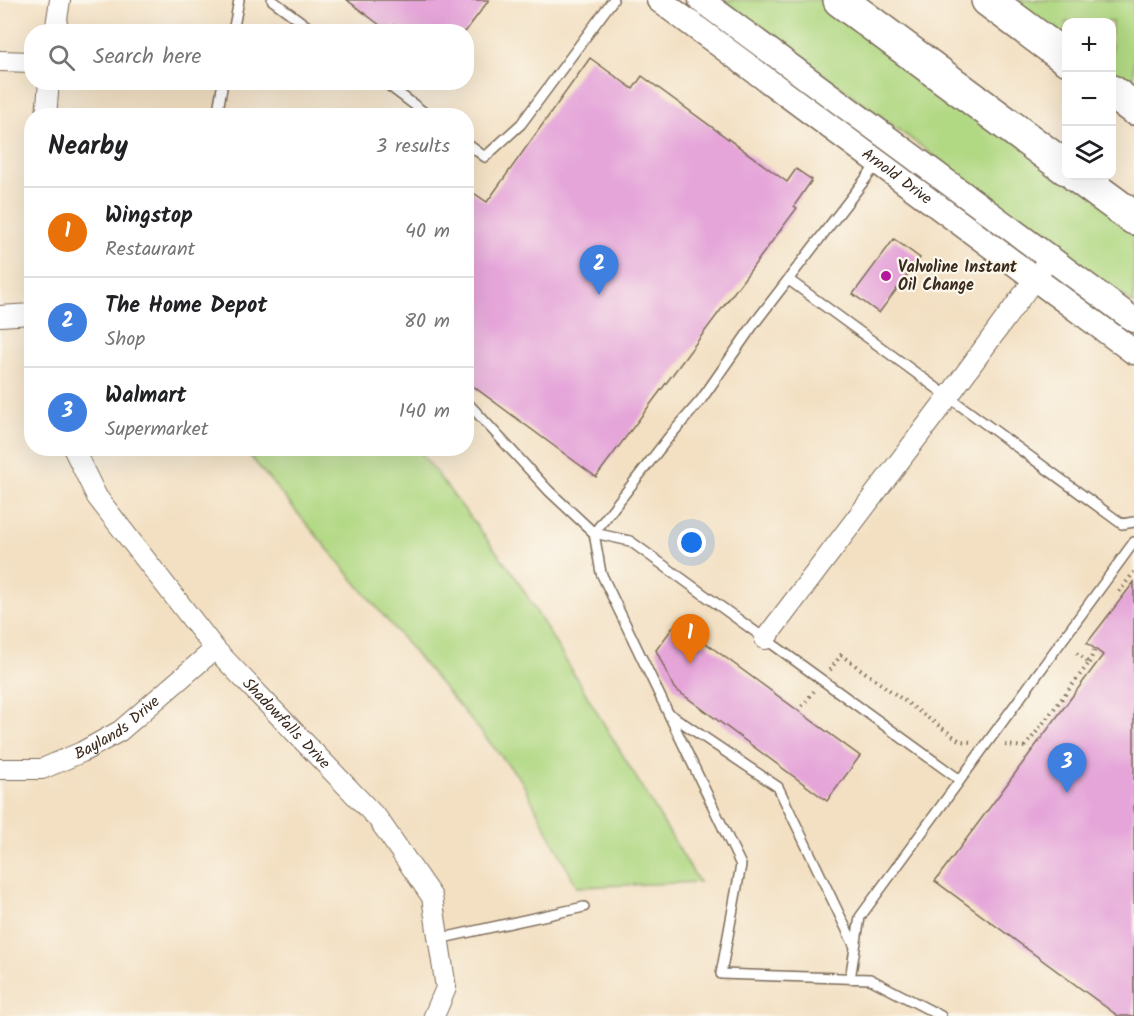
<!DOCTYPE html>
<html lang="en">
<head>
<meta charset="utf-8">
<style>
	:root { --surface:#fff; --page:#f2f2f2; --text:#202124; --muted:#757577; --line:#e0e0e0; --accent:#b5179e }
	body { margin:0; font-family:Kalam,sans-serif; background:var(--page); color:var(--text) }
	.controls { position:absolute; right:18px; top:18px; display:grid; overflow:hidden; border-radius:12px; box-shadow:0 6px 24px #0002 }
	.controls button { width:54px; height:54px; display:grid; place-items:center; padding:0; border:0; border-bottom:2px solid var(--line); background:var(--surface); color:var(--text); font:30px sans-serif }
	.you { position:absolute; left:692px; top:543px; width:21px; height:21px; margin:-15px; border:4px solid #fff; border-radius:50%; background:#1a73e8; box-shadow:0 0 0 9px #1a73e833 }
	.badge { display:grid; place-items:center; width:39px; height:39px; border-radius:50%; background:var(--accent); color:#fff; font-size:20px; font-weight:700 }
	.pin { position:absolute; translate:-50% -50px; filter:drop-shadow(0 2px 3px #0008) }
	.pin::after { content:''; position:absolute; top:32px; width:21px; height:18px; background:inherit; clip-path:polygon(0 0,100% 0,50% 100%) }
	.list { margin:0; padding:0; list-style:none }
	h2 { display:flex; justify-content:space-between; align-items:center; height:78px; margin:0; padding:0 24px; font-size:26px }
	h2 small { font-size:20px; font-weight:400; color:var(--muted) }
	.list li { display:grid; grid-template-columns:39px 1fr auto; gap:18px; align-items:center; box-sizing:border-box; height:90px; padding:0 24px; border-top:2px solid var(--line) }
	.list b { display:block; font-size:22px; white-space:nowrap }
	.list p { margin:0; font-size:20px; white-space:nowrap; color:var(--muted) }
	.list em { font-size:20px; font-style:normal; color:var(--muted) }
	.icon { flex:none; width:33px; height:33px; fill:none; stroke:currentColor; stroke-width:2; stroke-linecap:round; stroke-linejoin:round }
	.map { position:relative; flex:none; width:1134px; height:1016px; overflow:hidden }
	.search { position:absolute; background:var(--surface); box-shadow:0 6px 24px #0002; left:24px; top:24px; width:450px; height:66px; display:flex; align-items:center; gap:15px; box-sizing:border-box; padding:0 21px; border-radius:24px; color:var(--muted); font-size:22px }
	.panel { position:absolute; background:var(--surface); box-shadow:0 6px 24px #0002; left:24px; top:108px; width:450px; height:348px; border-radius:24px }
	.map>svg:first-child { display:block }
</style>
</head>
<body>
<div class="map">
<svg width="1134" height="1016" viewBox="0 0 1134 1016">
	<rect width="100%" height="100%" fill="#fbf7ec"/>
	<filter id="ink" filterUnits="userSpaceOnUse"><feTurbulence type="fractalNoise" baseFrequency=".0167" numOctaves="2"/><feDisplacementMap in="SourceGraphic" scale="12" xChannelSelector="R" yChannelSelector="G"/><feConvolveMatrix kernelMatrix="1 2 1 2 8 2 1 2 1" color-interpolation-filters="sRGB"/></filter>
	<filter id="wash" filterUnits="userSpaceOnUse"><feTurbulence type="fractalNoise" baseFrequency=".008" numOctaves="4" result="noise"/><feDisplacementMap in="SourceGraphic" scale="24" xChannelSelector="R" yChannelSelector="G"/><feGaussianBlur stdDeviation="1.35" result="paint"/><feColorMatrix in="noise" values="0 0 0 0 0 0 0 0 0 0 0 0 0 0 0 0 0 1.4 0 .05"/><feComposite in="paint" operator="in"/></filter>
	<g filter="url(#wash)">
		<rect width="100%" height="100%" fill="#f3e0c3"/>
		<!-- green -->
		<path fill="#b1d883" stroke="#768150" stroke-width="1.5" d="M723,0h117l294,218v86z
			M988,0h146v96l-22,-7v-67h-46v36z
			M244,449h174l97,127 184,306 -122,5 -56,-107z"/>
		<g id="blocks">
			<!-- building -->
			<path fill="#e5a5d9" d="M347,0h142l-24,32h-62l-9,-7 -5,7z
				M590,58l43,31 9,-13 145,106 9,-13 16,11 -18,26 3,2 -201,269 -130,-96v-193l21,14z
				M894,239l26,19 -41,55 -26,-19z
				M1134,582v434h-16l-183,-135 168,-226 -16,-12z
				M677,622l183,134 -33,45 -153,-113 -18,-38z"/>
		</g>
	</g>
	<g filter="url(#ink)">
		<use href="#blocks" fill-opacity="0" stroke="#7b6a58" stroke-width="1.5"/>
		<g fill="none" stroke-linecap="round" stroke-linejoin="round">
			<!-- service casing -->
			<g stroke="#7b6a58" stroke-width="12">
				<path id="service" d="M272,0l43,32
					M233,32l6,-32
					M384,82l45,34
					M217,116l6,-34
					M466,143l19,14 36,-33 92,-124
					M877,164l-123,160 -53,76 -32,37 -75,96 36,8 330,239
					M789,280l333,244 12,-2
					M466,401l83,90 45,42 7,40 140,292 -20,109 149,5 71,37
					M671,715l107,72 77,160
					M438,939l146,-32
					M850,979l10,-62 274,-375"/>
			</g>
			<!-- minor casing -->
			<g stroke="#7b6a58" stroke-width="22">
				<g id="minor">
					<path d="M55,32l5,-32"/>
					<path d="M0,61l32,1"/>
					<path d="M46,116l3,-34"/>
					<path d="M0,316l31,-2"/>
					<path id="s1" d="M73,448l24,49 118,152 163,170 54,78 14,91 -12,28"/>
					<path d="M765,639l183,-242 96,-131"/>
					<path id="s2" d="M0,769h42l40,-17 38,-21 95,-82"/>
				</g>
			</g>
			<!-- tertiary casing -->
			<g stroke="#7b6a58" stroke-width="27">
				<g id="tertiary">
					<path id="s3" d="M659,0l475,352"/>
					<path d="M701,0l433,320"/>
				</g>
			</g>
			<!-- motorway casing -->
			<g stroke="#7b6a58" stroke-width="36">
				<path id="motorway" d="M840,0l226,168
					M988,0l78,58
					M1112,92l22,16
					M1077,176l57,42"/>
			</g>
			<!-- path -->
			<path stroke="#7b6a58" stroke-width="4" stroke-dasharray="1.5 4.5" stroke-linecap="butt" d="M1119,592l15,-20
				M1089,663l6,-14
				M830,670l11,-15 119,86 10,1
				M798,711l17,-21
				M1005,745l20,2h-2
				M1025,747l64,-84 -15,-12v-1"/>
			<!-- service -->
			<use href="#service" stroke="#fff" stroke-width="9"/>
			<!-- minor -->
			<use href="#minor" stroke="#fff" stroke-width="20"/>
			<!-- tertiary -->
			<use href="#tertiary" stroke="#fff" stroke-width="24"/>
			<!-- motorway -->
			<use href="#motorway" stroke="#fff" stroke-width="33"/>
		</g>
	</g>
	<!-- markers -->
	<circle fill="#b5179e" stroke="#fbf7ec" stroke-width="2" cx="886" cy="276" r="6"/>
	<g text-anchor="middle" dominant-baseline="central" stroke-width="4.5" stroke-linejoin="round" paint-order="stroke">
		<!-- street labels -->
		<g font-size="16" fill="#3b2a1e" stroke="#fbf7ec">
			<text stroke="none"><textPath href="#s3" startOffset="296">Arnold Drive</textPath></text>
			<text stroke="none"><textPath href="#s1" startOffset="350">Shadowfalls Drive</textPath></text>
			<text stroke="none"><textPath href="#s2" startOffset="128">Baylands Drive</textPath></text>
		</g>
		<!-- poi labels -->
		<g font-size="16" font-weight="bold" fill="#3b2a1e" stroke="#fbf7ec" text-anchor="start">
			<text x="898" y="267">Valvoline Instant<tspan x="898" dy="18">Oil Change</tspan></text>
		</g>
	</g>
</svg>
<div class="controls">
<button>+</button>
<button>−</button>
<button><svg class="icon" aria-label="layers" viewBox="0 0 24 24"><path d="M12 4l9 5-9 5-9-5zM3 14l9 5 9-5"/></svg></button>
</div>
<div class="you"></div>
<div class="pin badge" style="left:690px;top:664px;background:#e8710a">1</div>
<div class="pin badge" style="left:599px;top:295px;background:#3f7fe0">2</div>
<div class="pin badge" style="left:1067px;top:793px;background:#3f7fe0">3</div>
<div class="search"><svg class="icon" aria-label="search" viewBox="0 0 24 24"><circle cx="10" cy="10" r="6"/><path d="M15 15l6 6"/></svg>Search here</div>
<section class="panel">
<h2>Nearby<small>3 results</small></h2>
<ul class="list">
<li><span class="badge" style="background:#e8710a">1</span><div><b>Wingstop</b><p>Restaurant</p></div><em>40 m</em></li>
<li><span class="badge" style="background:#3f7fe0">2</span><div><b>The Home Depot</b><p>Shop</p></div><em>80 m</em></li>
<li><span class="badge" style="background:#3f7fe0">3</span><div><b>Walmart</b><p>Supermarket</p></div><em>140 m</em></li>
</ul>
</section>
</div>
</body>
</html>
